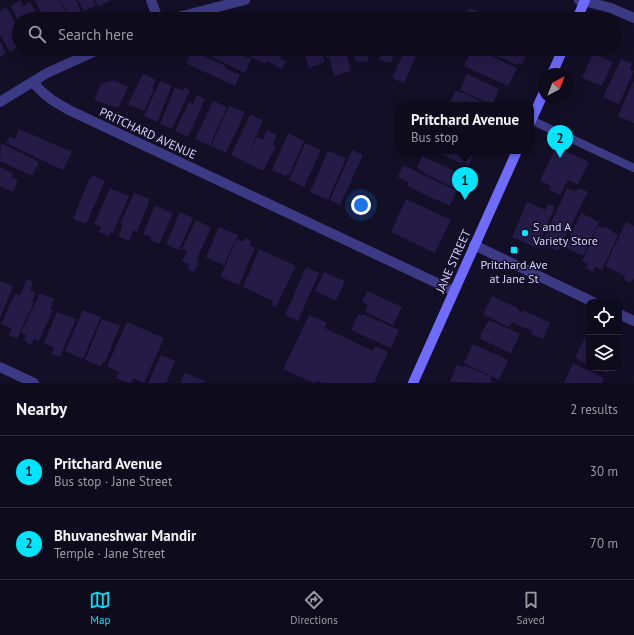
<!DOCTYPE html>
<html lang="en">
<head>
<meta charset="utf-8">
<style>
	:root { --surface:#0e0b1c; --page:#1c1929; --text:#f1f3f6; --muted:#9b9ba3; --line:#2e2b3b; --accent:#00e5ff }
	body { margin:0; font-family:"PT Sans",sans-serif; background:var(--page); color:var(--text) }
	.controls { position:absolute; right:12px; bottom:12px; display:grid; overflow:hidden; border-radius:8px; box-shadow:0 4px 16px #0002 }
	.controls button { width:36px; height:36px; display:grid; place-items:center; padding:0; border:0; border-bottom:1px solid var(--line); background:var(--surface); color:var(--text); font:20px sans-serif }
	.compass { position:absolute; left:538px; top:68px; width:36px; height:36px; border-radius:50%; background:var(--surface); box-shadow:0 4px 16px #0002; rotate:42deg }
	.you { position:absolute; left:361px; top:205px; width:14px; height:14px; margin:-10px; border:3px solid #fff; border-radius:50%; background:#1a73e8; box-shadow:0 0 0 6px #1a73e833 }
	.badge { display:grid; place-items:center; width:26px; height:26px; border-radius:50%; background:var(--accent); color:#111; font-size:13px; font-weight:700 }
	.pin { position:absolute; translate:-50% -33px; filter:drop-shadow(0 1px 2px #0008) }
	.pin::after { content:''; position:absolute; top:21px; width:14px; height:12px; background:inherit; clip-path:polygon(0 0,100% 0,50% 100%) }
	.popup { position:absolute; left:396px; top:102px; width:138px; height:52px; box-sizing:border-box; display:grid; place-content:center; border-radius:8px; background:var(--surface); filter:drop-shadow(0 1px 3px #0005); font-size:13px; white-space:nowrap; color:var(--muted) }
	.popup b { font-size:15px; color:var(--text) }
	.popup::after { content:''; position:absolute; left:50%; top:100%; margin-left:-8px; border:8px solid transparent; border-top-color:var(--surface) }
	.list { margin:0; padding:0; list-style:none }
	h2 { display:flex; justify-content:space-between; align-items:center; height:52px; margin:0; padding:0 16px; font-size:17px }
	h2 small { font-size:13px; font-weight:400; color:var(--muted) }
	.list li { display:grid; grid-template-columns:26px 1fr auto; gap:12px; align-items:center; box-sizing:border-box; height:72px; padding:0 16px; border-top:1px solid var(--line) }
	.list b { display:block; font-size:15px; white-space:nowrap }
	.list p { margin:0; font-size:13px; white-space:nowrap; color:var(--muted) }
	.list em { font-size:13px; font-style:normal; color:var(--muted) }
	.icon { flex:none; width:22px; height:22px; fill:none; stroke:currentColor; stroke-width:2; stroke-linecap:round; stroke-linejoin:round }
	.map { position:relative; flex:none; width:634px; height:383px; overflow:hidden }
	.search { position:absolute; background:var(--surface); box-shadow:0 4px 16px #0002; left:12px; right:12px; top:12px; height:44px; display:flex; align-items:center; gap:10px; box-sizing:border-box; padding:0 14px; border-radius:22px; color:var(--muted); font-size:15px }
	.sheet { height:196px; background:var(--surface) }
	nav { display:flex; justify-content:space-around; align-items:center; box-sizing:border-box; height:56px; border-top:1px solid var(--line); background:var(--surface); font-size:11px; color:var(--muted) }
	nav a { display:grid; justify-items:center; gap:2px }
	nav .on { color:var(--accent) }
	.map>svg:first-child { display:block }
</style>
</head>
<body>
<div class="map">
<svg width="634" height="383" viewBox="0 0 634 383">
	<rect width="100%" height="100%" fill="#130f26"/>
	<!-- building -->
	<path fill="#241b47" d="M20,0l3,6 7,-4 10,17h-21v4l-8,-17z
		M35,0h24l8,14 -7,5h-15z
		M60,0h16l7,16 -5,3h-7z
		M78,0h15l3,5 -12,6z
		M95,0h16l-13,7z
		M6,7l13,21v18l-9,6 -10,-17v-24z
		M469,8l21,8 9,-1 7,4h-42z
		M357,17h8v2h-8z
		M0,41l6,12 -6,4z
		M215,49h14l22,10 -6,14 -33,-16z
		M249,49h34l-3,9 6,3 -4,8 -15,-8 -1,3 -20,-9z
		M303,49h17l5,13 -16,6z
		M324,49h24l1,2 -3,1 5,19 -17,5 -5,-19 -3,1z
		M354,49h18v5h-3l-1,8 -13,-1z
		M383,49h12l-4,14 -12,-3z
		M405,49h14l-15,34 -12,-5z
		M472,49h4l41,19 -9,18 -44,-20z
		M481,49h48l-7,15 -3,-1 -2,2z
		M192,51l34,15 -1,2 15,7 -5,11 -49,-23z
		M593,53l20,9 -11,24 -20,-8z
		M621,59l11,5 -2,6 4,1 -15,33 -16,-7z
		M143,74l13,6 -4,8 2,1 -10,22 -16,-7z
		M467,74l32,15 -7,16 -32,-15z
		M113,80l15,7 -10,21 -24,-8 7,-16z
		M634,80v43l-16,-7z
		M160,81l12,5 -15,36 -13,-6z
		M175,87l8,4 1,-4 6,3 -18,39 -12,-5z
		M455,91l8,2 26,12h-36l-3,-2z
		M197,95l8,4 -17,38 -13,-6 14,-29 4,2z
		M213,101l14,6 -17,39 -15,-7z
		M229,106l16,6 -19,41 -15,-7z
		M250,115l13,5 -15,35 9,-18 6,3 4,-10 10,5 -4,10 3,1 -13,25 -32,-16z
		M19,129l53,23 -9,18 -57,-27 4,-7 5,3z
		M288,133l16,8 -15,34 -2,-1 -1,2 -14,-6z
		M1,143l38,19 -7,14 -32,-15z
		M305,143l16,7 -17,37 -15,-7z
		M556,147l33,15 -11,23 -10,-5 -8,15 -11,-5 2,-4 -11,-5z
		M352,150l11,5 -23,50 -10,-5z
		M328,151l18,7 -18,42 -18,-8z
		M435,151h40l-6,14 -6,-3 -1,2z
		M422,156l43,20 -7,14 -34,-17v-1l-7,-4z
		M403,165l54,26 -7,15 -43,-20 2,-4 -11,-5z
		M0,167l13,7 -1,3 6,3 -5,12 -13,-6z
		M92,175l13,6 -19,43 -13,-5 16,-40h2z
		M110,188l19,8 -16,37 -2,-1 -2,4 -10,-4 2,-5 -7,-3z
		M567,188l9,4 2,-4 10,4 -30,59 -16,-8z
		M134,193l16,6 -13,33 -3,-2 -5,11 -11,-5 5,-11 -3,-1z
		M406,199l45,21 -16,33 -44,-21z
		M527,202l19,8 2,-6 7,3 -18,41 -25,-11z
		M155,205l18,9 -14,30 -9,-4 1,-3 -8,-3z
		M180,212l13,6 -14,32 -13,-6z
		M581,213l18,9 -16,34 -18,-9z
		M196,220l15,8 -13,28 -1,5 2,1 -5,10 -6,-3 1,-5 -7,-3 5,-10 -5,-2z
		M626,222l8,4v54l-1,-1 -3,4 -6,-3 2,-6 -1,2 -20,-10z
		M598,226l5,2 1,-2 14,9 -16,35 -7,-3 -2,5 -7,-4 2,-4 -6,-3z
		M219,227l19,8 -14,30 -18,-8z
		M245,238l6,3 -2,4 6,3 -16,37 -19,-8 17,-38 7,3z
		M259,249l37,17 -20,41 -5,-2 2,-4 -30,-14z
		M306,267l13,6 -21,48 -13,-6z
		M324,272l21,9 -9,20 -21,-10z
		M27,279l6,3 -3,8 6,3 -4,8 2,1 -17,37 -8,-4 3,-6 -11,-5 14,-30 5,1z
		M0,281l13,5 -13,33z
		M367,291l35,16 -9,18 -28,-13 3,-7 -6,-3z
		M40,293l14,6 -4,10 3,1 -14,31 -5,-2 -3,6 -7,-4 2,-6 -5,-2z
		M492,296l26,12v2l4,2 1,-2 27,13 -7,16 -12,-5 1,-3 -20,-9 -3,5 -26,-13z
		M83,310l18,7 -18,42 -18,-8z
		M57,312l19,7 -16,38 -9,-3 3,-6 -10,-5z
		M358,314l4,2 1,-2 36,16 -8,18 -40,-18z
		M309,315l18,8 -2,5 48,23 2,-5 13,6 -14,31h-52l-4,-2 -5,2 -30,-14z
		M102,319l18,7 -15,36h-2l-2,5 -16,-7z
		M489,320l31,14 -9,19 -31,-14 2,-3 -2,-1z
		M127,322l37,16 -20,45 -10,-5 -3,5h-3l-12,-5 3,-6 -12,-6z
		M584,338l5,3v24l-14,-7z
		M473,344l35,16 -9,20 -35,-17z
		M161,355l14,6 -9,22h-18z
		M573,363l31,15 -2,5h-38z
		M457,365l7,2v-2l28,12 -2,4 5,2 -45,-1z
		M596,368h13l-2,5z
		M185,373l20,8 -1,2h-24z"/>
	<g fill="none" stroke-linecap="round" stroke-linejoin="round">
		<!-- service -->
		<path stroke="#3d3a85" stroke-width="8" d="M531,120l103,48"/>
		<!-- minor -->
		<path stroke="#3d3a85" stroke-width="10" d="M151,0l7,19
			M579,0l32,8 23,10
			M170,19l75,-19
			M33,82c11,14 23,21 38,29l383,180
			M0,102l47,-29 53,-24
			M474,245l119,57
			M619,314l15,7
			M0,367l34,16"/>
		<!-- secondary -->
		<path stroke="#6f6bff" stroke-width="10" d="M577,19l8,-19
			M552,74l11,-25
			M531,121l13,-29
			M413,383l104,-232"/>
	</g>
	<!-- markers -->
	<g fill="#00e5ff" stroke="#130f26" stroke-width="1.5">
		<circle cx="525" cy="233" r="4"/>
		<rect x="510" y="246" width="8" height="8" rx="2"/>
	</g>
	<g text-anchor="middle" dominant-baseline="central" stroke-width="3" stroke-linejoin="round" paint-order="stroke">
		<!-- street labels -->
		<g font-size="12" fill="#d9d4ff" stroke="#130f26">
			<text transform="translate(148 133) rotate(25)">PRITCHARD AVENUE</text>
			<text transform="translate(453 261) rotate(-66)">JANE STREET</text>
		</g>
		<!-- poi labels -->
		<g font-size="12" fill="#d9d4ff" stroke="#130f26" text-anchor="start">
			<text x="533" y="226">S and A<tspan x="533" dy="14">Variety Store</tspan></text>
			<text x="514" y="264" text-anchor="middle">Pritchard Ave<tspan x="514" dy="14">at Jane St</tspan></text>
		</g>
	</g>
</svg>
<div class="controls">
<button><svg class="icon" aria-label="locate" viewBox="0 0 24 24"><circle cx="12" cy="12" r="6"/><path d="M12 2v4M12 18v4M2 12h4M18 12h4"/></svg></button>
<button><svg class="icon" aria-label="layers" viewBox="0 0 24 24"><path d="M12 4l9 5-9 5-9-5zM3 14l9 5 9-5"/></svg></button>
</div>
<svg class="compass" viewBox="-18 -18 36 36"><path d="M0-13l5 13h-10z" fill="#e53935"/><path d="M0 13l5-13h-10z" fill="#9b9ba3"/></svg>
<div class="you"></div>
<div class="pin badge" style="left:465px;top:200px">1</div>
<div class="popup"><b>Pritchard Avenue</b>Bus stop</div>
<div class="pin badge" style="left:560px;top:158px">2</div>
<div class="search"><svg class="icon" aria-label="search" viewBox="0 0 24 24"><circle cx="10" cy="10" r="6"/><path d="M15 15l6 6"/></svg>Search here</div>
</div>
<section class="sheet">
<h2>Nearby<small>2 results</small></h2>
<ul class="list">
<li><span class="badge">1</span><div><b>Pritchard Avenue</b><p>Bus stop · Jane Street</p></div><em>30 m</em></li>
<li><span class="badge">2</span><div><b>Bhuvaneshwar Mandir</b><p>Temple · Jane Street</p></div><em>70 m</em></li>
</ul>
</section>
<nav>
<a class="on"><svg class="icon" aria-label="map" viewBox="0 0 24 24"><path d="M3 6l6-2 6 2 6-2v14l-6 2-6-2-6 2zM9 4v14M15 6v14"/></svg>Map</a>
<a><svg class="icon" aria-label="directions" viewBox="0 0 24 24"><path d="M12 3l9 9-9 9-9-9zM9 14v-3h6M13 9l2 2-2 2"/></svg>Directions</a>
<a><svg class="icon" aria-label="saved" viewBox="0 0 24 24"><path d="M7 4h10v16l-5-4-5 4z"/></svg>Saved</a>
</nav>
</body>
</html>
